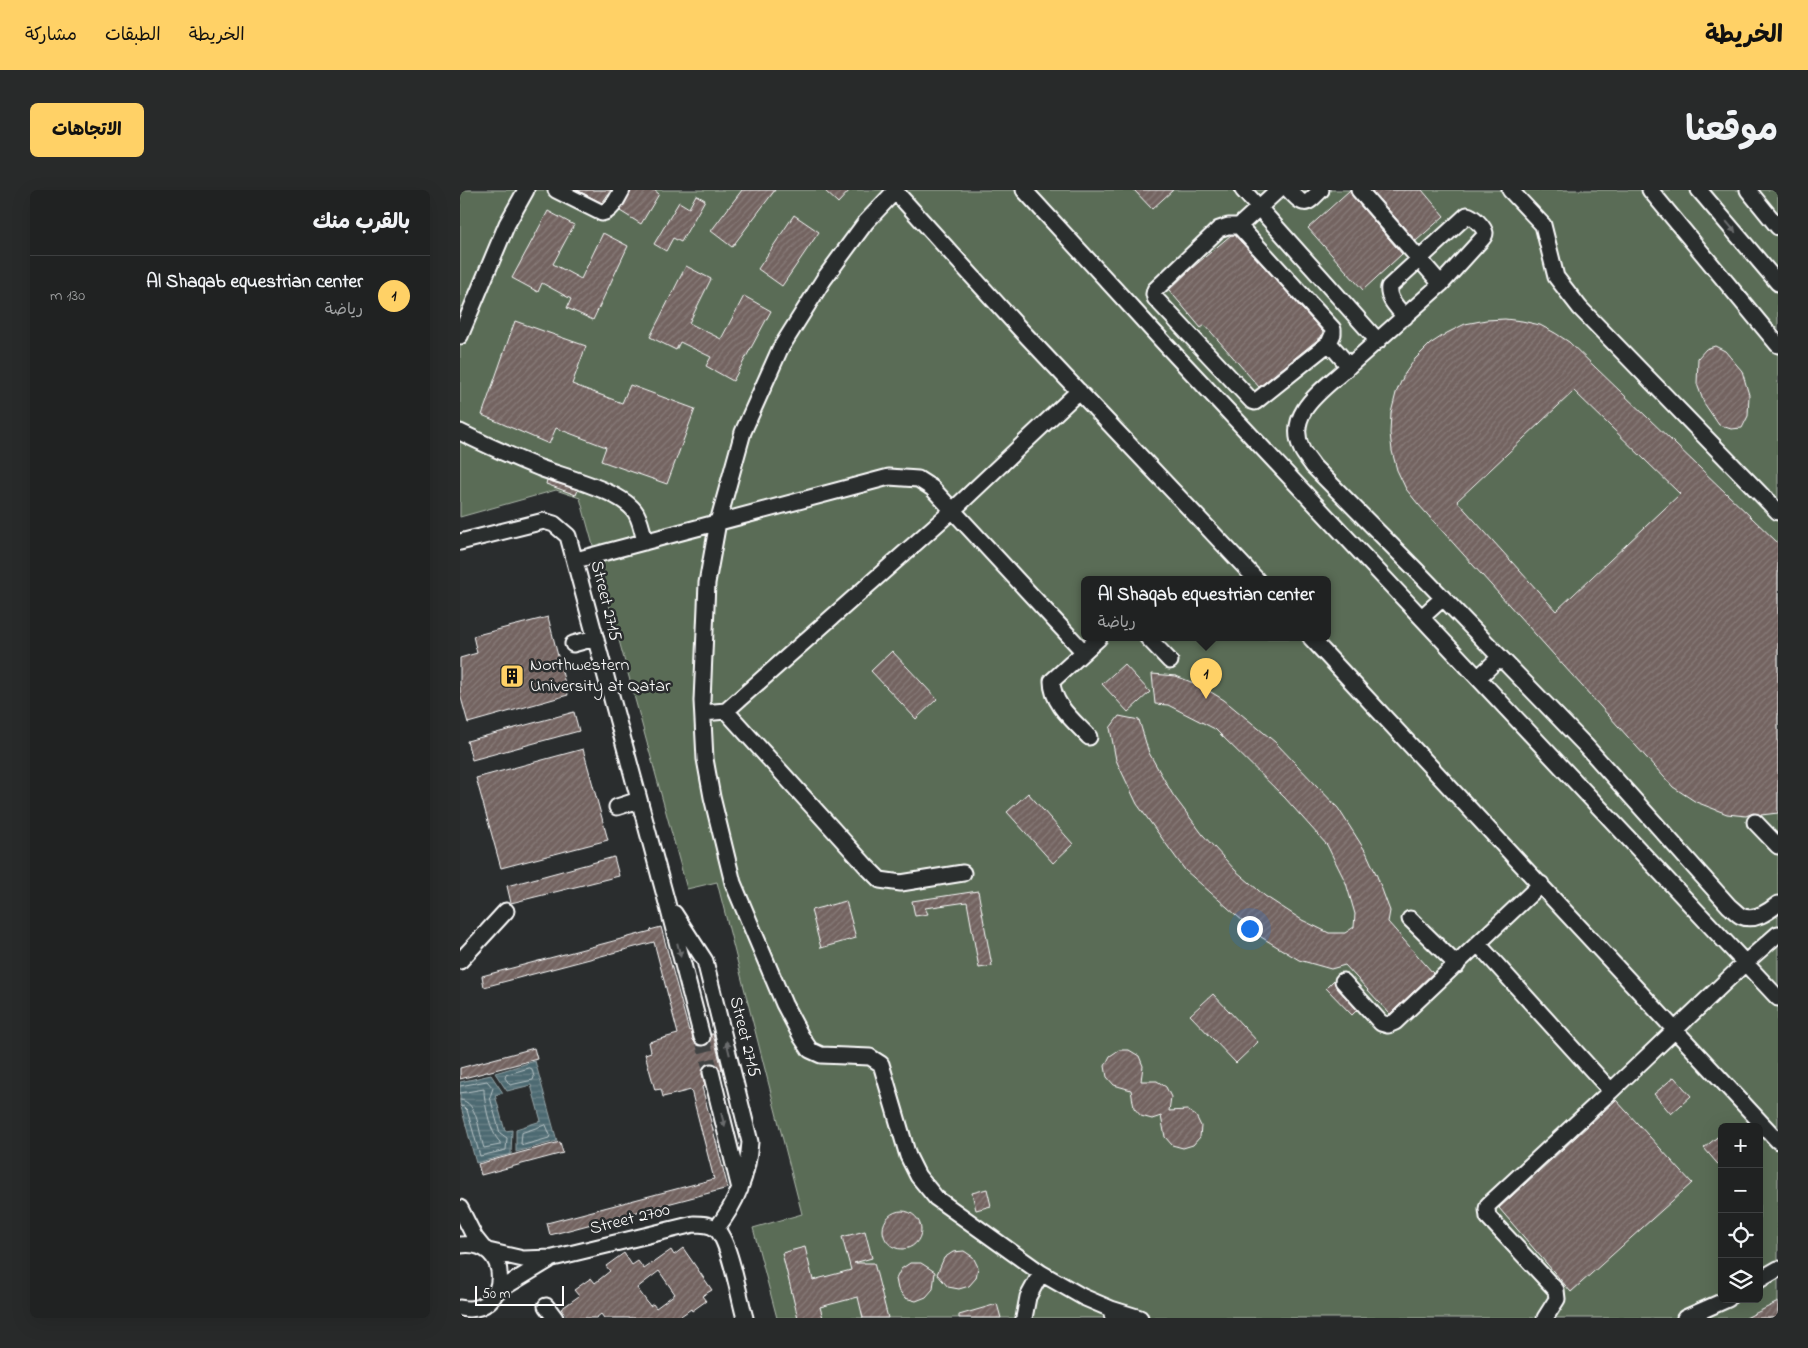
<!DOCTYPE html>
<html lang="ar">
<head>
<meta charset="utf-8">
<style>
	:root { --surface:#202222; --page:#282a2a; --text:#f1f3f6; --muted:#a2a4a5; --line:#3d3f40; --accent:#ffd166 }
	body { margin:0; font-family:"Indie Flower","Playpen Sans Arabic",sans-serif; background:var(--page); color:var(--text); direction:rtl }
	.controls { position:absolute; right:15px; bottom:15px; display:grid; overflow:hidden; border-radius:8px; box-shadow:0 5px 20px #0002 }
	.controls button { width:45px; height:45px; display:grid; place-items:center; padding:0; border:0; border-bottom:1px solid var(--line); background:var(--surface); color:var(--text); font:25px sans-serif }
	.scale { position:absolute; left:15px; bottom:12px; width:89px; box-sizing:border-box; padding-left:5px; border:2px solid #fff; border-top:0; font-size:14px; line-height:18px; white-space:nowrap; color:#fff; -webkit-text-stroke:4px #2a2d2e; paint-order:stroke }
	.you { position:absolute; left:789px; top:738px; width:18px; height:18px; margin:-12px; border:4px solid #fff; border-radius:50%; background:#1a73e8; box-shadow:0 0 0 8px #1a73e833 }
	.badge { display:grid; place-items:center; width:32px; height:32px; border-radius:50%; background:var(--accent); color:#111; font-size:16px; font-weight:700 }
	.pin { position:absolute; translate:-50% -41px; filter:drop-shadow(0 1px 2px #0008) }
	.pin::after { content:''; position:absolute; top:26px; width:18px; height:15px; background:inherit; clip-path:polygon(0 0,100% 0,50% 100%) }
	.popup { position:absolute; left:621px; top:386px; width:250px; height:65px; box-sizing:border-box; display:grid; place-content:center; border-radius:8px; background:var(--surface); filter:drop-shadow(0 1px 4px #0005); font-size:16px; white-space:nowrap; color:var(--muted) }
	.popup b { font-size:19px; color:var(--text) }
	.popup::after { content:''; position:absolute; left:50%; top:100%; margin-left:-10px; border:10px solid transparent; border-top-color:var(--surface) }
	.list { margin:0; padding:0; list-style:none }
	h2 { display:flex; justify-content:space-between; align-items:center; height:65px; margin:0; padding:0 20px; font-size:21px }
	h2 small { font-size:16px; font-weight:400; color:var(--muted) }
	.list li { display:grid; grid-template-columns:32px 1fr auto; gap:15px; align-items:center; box-sizing:border-box; height:80px; padding:0 20px; border-top:1px solid var(--line) }
	.list b { display:block; font-size:19px; white-space:nowrap }
	.list p { margin:0; font-size:16px; white-space:nowrap; color:var(--muted) }
	.list em { font-size:16px; font-style:normal; color:var(--muted) }
	.icon { flex:none; width:28px; height:28px; fill:none; stroke:currentColor; stroke-width:2; stroke-linecap:round; stroke-linejoin:round }
	.map { position:relative; flex:none; width:1318px; height:1128px; overflow:hidden; direction:ltr; border-radius:8px }
	header { display:flex; align-items:center; gap:30px; box-sizing:border-box; height:70px; padding:0 25px; background:var(--accent); color:#111 }
	header strong { font-size:24px }
	nav { display:flex; gap:28px; margin-inline-start:auto; font-size:18px }
	.intro { display:flex; align-items:center; justify-content:space-between; box-sizing:border-box; height:120px; padding:0 30px }
	h1 { margin:0; font-size:35px }
	.button { padding:12px 22px; border-radius:8px; background:var(--accent); color:#111; font-size:18px; font-weight:700 }
	main { display:flex; gap:30px; padding:0 30px }
	aside { flex:1; background:var(--surface); border-radius:8px; box-shadow:0 5px 20px #0002 }
	.map>svg:first-child { display:block }
</style>
</head>
<body>
<header>
<strong>الخريطة</strong>
<nav><a>الخريطة</a><a>الطبقات</a><a>مشاركة</a></nav>
</header>
<div class="intro"><h1>موقعنا</h1><a class="button">الاتجاهات</a></div>
<main>
<div class="map">
<svg width="1318" height="1128" viewBox="0 0 1318 1128">
	<defs>
		<pattern id="water-rules" width="6" height="5" patternUnits="userSpaceOnUse" patternTransform="scale(1.25)"><rect width="6" height="5" fill="#4e6b72"/><path d="M0 2.5h6" fill="none" stroke="#698187"/></pattern>
		<pattern id="building-hatch" width="6" height="6" patternUnits="userSpaceOnUse" patternTransform="scale(1.25)"><rect width="6" height="6" fill="#736461"/><path d="M-1 1l2-2M0 6l6-6M5 7l2-2" fill="none" stroke="#887b79"/></pattern>
	</defs>
	<rect width="100%" height="100%" fill="#2a2d2e"/>
	<filter id="ink" filterUnits="userSpaceOnUse"><feTurbulence type="fractalNoise" baseFrequency=".02" numOctaves="2"/><feDisplacementMap in="SourceGraphic" scale="10" xChannelSelector="R" yChannelSelector="G"/><feConvolveMatrix kernelMatrix="1 2 1 2 8 2 1 2 1" color-interpolation-filters="sRGB"/></filter>
	<g filter="url(#ink)">
		<!-- pitch -->
		<path fill="#5a6c56" stroke="#acb6aa" fill-rule="evenodd" d="M0,0h1316l2,2v1126h-1001l-24,-90 49,-14 -85,-332 -30,7 -107,-391 -24,-8 -96,27zM625,390h242v58h-242zM1262,937h37v172h-37z"/>
		<!-- water -->
		<path fill="url(#water-rules)" stroke="#95a6aa" d="M75,871l22,80 -41,11v-23l25,-8 -10,-36 -24,6 -12,-18z
			M31,885l12,18 -8,2 10,36 7,-1 -1,24 -35,9 -16,-60v-21z"/>
		<g fill="none" stroke-linecap="round" stroke-linejoin="round">
			<!-- shore -->
			<path stroke="#b8c4c7" stroke-width="1" d="M70,878l2,1 2,8 -1,3 -23,5 -5,-7 1,-3z
				M0,896l27,-5 6,7 -3,9 10,36 7,5 -1,12 -26,6 -13,-46 -3,-3 -4,-1
				M0,903l24,-4c0,13 6,44 16,53v3l-16,3c-5,-14 -6,-47 -24,-48
				M86,935l4,10 -1,3 -25,7 -3,-1 1,-11z"/>
		</g>
		<!-- building -->
		<path fill="url(#building-hatch)" stroke="#fff" fill-rule="evenodd" d="M117,0h34l-9,13z
			M171,0h23l5,4 -18,30 -21,-13z
			M282,0h33l-43,57 -21,-16z
			M364,0h26l-12,13z
			M674,0h39l-21,19z
			M890,0l2,6 50,58 -39,36 -55,-62z
			M911,0h51l22,26 -28,25z
			M236,5l9,5 -24,42 -8,-4 -7,13 -12,-7 25,-42 10,6z
			M88,21l26,14 -21,39 28,15 22,-46 25,13 -35,74 -26,-12 4,-9 -29,-16 -4,9 -26,-14z
			M334,25l25,17 -37,54 -24,-17z
			M771,45h4l88,97 -2,5 -62,50 -54,-62 -4,3 -32,-38 23,-22z
			M226,76l25,13 -22,44 32,16 23,-43 27,15 -38,70 -27,-15 5,-9 -31,-15 -4,8 -26,-13z
			M1045,129l17,2 18,4 15,8 14,9 209,201v270l-17,2 -8,-2 -7,3 -19,-2 -31,-12 -23,-15 -255,-283 -12,-15 -9,-19 -5,-19 -2,-18 1,-20 5,-20 8,-18 11,-16 15,-15 17,-11 18,-9 21,-4zM1114,201l106,103 -124,117 -99,-110z
			M55,131l71,25 -14,38 50,19 8,-18 65,24 -28,75 -66,-23 5,-14 -50,-19 -7,16 -67,-29z
			M1255,156l10,5 17,20 7,24 -1,21 -6,12 -11,1 -12,-4 -15,-22 -7,-19 1,-26 8,-9z
			M87,290l31,10 -2,5 -30,-11z
			M88,427l20,78 -100,28 -8,-29v-36l17,-5 -4,-17z
			M432,461l45,48 -21,20 -45,-48z
			M664,474l26,28 -22,20 -26,-28z
			M692,484l24,2 25,10 23,14 51,42 63,66 28,44 11,24 13,35 -2,11 45,51 -43,41 -45,-49 -14,4 -32,-9 -38,-23 -76,-67 -48,-66 -21,-44 -6,-32 9,-12 20,4 10,33 24,42 30,40 32,35 30,26 37,24 27,13h16l9,-6 1,-13 -9,-31 -19,-38 -42,-47 -70,-69 -47,-24 -13,-1z
			M114,522l5,19 -107,29 -5,-19z
			M123,559l25,91 -107,28 -25,-90z
			M568,603l45,51 -20,19 -46,-51z
			M154,667l5,19 -108,27 -4,-17z
			M518,701l14,75 -13,2 -12,-66 -42,6 3,6 -13,2 -3,-15z
			M386,711l10,37 -35,10 -10,-38z
			M201,737l28,104 2,-1 2,10 6,6h6l4,-3 2,-9h2l9,35 -2,1 -3,-5 -4,-2 -8,2 -3,9 3,12 -3,1 26,101 -178,47 -3,-12 167,-44 -23,-89 -28,7 -2,-8 -6,1 -10,-36 6,-2 -2,-10 29,-8 -24,-92 -170,45 -2,-11 169,-45 -1,-1z
			M874,790l2,7 21,23 -5,5 -26,-27z
			M753,804l45,48 -22,21 -46,-48z
			M74,858l3,11 -77,20v-11z
			M659,860h10l10,6 4,10 -2,15h16l9,6 5,10 -2,14 18,-1 9,6 5,10 -1,11 -7,8 -10,3 -11,-3 -7,-8 -4,-21 -9,3 -11,-3 -7,-8 -3,-18 -17,-5 -7,-8 -2,-11 5,-10z
			M1214,887l17,19 -20,18 -17,-20z
			M1156,910l76,83 -121,109 -72,-84z
			M1262,943v36l-18,-21z
			M100,952l3,11 -82,22 -3,-11z
			M527,999l4,17 -15,4 -4,-17z
			M423 1040a19 19 0 1 1 38 0a19 19 0 1 1-38 0Z
			M405,1041l7,27 -18,5h20l14,55h-25l-5,-21 -38,10 3,11h-25l-16,-65 23,-6 8,33 38,-10 -9,-33z
			M223,1058l29,42 -10,6 4,5 -14,10 -1,-2 -13,9h-74l-3,-4 -5,4h-28l-7,-9 18,-13 -5,-6 17,-12 4,5 15,-12 -4,-5 18,-13 8,12 6,-4 6,8 27,-19 3,5zM199,1081l16,23 -19,14 -3,-4 -3,2 -13,-18z
			M504,1061l9,6 5,10 -2,11 -7,8 -10,3 -11,-2 -11,-13 7,-16 9,-6z
			M450,1073h11l14,9 -2,17 -7,8 -10,4 -11,-3 -7,-9 -2,-10 5,-10z
			M1318,1112v16h-32z
			M537,1114l4,14h-42v-3z"/>
		<g fill="none" stroke-linecap="round" stroke-linejoin="round">
			<!-- minor-tunnel -->
			<path stroke="#3f4243" stroke-width="15" stroke-dasharray="15 8" stroke-linecap="butt" d="M242,847l9,35"/>
			<!-- minor casing -->
			<g stroke="#fff" stroke-width="19">
				<path id="minor" d="M96,0l46,23c10,-2 15,-14 20,-23
					M436,0l-30,32 -42,57 -44,70 -37,83 -25,90 -11,61 -5,118 3,58 7,38 21,86 51,121 18,34 8,12 11,5 49,2 11,7 27,92 10,20 18,22 105,75 42,24 28,12 2,9
					M564,0l142,155 612,653
					M783,0l135,151
					M829,0c16,17 16,16 32,0
					M899,0l82,94
					M1050,0l33,35 13,52 24,31 198,204
					M1190,0l128,155
					M1239,0l79,93
					M1288,0l30,37
					M435,1l125,138 237,251
					M779,36l94,103v5l-4,9 -74,59 -3,-1 -97,-103 -1,-4 1,-4 64,-61 9,-3h11l39,-36
					M0,146l47,-112 19,-34
					M869,153l20,23c-24,23 -65,46 -47,84 3,6 8,11 11,16l104,105 169,175 143,160c4,3 8,8 12,10 13,6 27,-4 37,-12
					M889,176l92,-82 40,-44c2,-2 4,-4 4,-7 -1,-6 -12,-17 -18,-18l-78,72c-2,12 9,21 16,30
					M0,242c26,13 53,25 80,36 24,9 83,23 96,45 5,9 7,20 9,29
					M0,352l84,-21 10,3 14,12 99,367 35,134
					M116,370l313,-83 29,2 14,9 151,163
					M962,427l21,-19
					M688,448l22,23
					M851,448l467,503
					M113,454l22,-6
					M1018,488l22,-21
					M266,521l141,156 13,13 21,3 62,-10
					M243,523l23,-2 227,-201 126,-119
					M629,547c-15,-16 -37,-33 -37,-56l47,-43
					M157,617l22,-7
					M1295,632l23,24
					M214,723l31,48 45,181c-2,32 -14,62 -34,87
					M950,729l47,46
					M1018,754l133,147 134,-128 33,-29
					M0,771l46,-50
					M883,791l38,42 7,2 7,-3 146,-138
					M251,882l29,117
					M0,1018l15,30 8,10
					M0,1055c54,-8 51,73 0,63
					M28,1061l35,8 30,-1 141,-34c7,0 16,0 22,5 14,12 23,69 29,89
					M1299,1090l19,-11
					M36,1102l53,-32
					M86,1116l9,12
					M651,1119l29,9
					M564,1128l4,-21 13,-24
					M1085,1128l12,-19 -1,-9 -68,-73 -1,-8 1,-4 123,-114
					M1225,1128l43,-19"/>
			</g>
			<!-- minor -->
			<use href="#minor" stroke="#2a2d2e" stroke-width="15"/>
		</g>
		<!-- one-way arrows -->
		<defs><path id="oneway-solid" d="M-6-.8H1V-3.2L6.5 0L1 3.2V.8H-6Z" transform="scale(1.25)"/></defs>
		<g fill="#6a6c6d">
			<use href="#oneway-solid" transform="translate(1271 37) rotate(50)"/>
			<use href="#oneway-solid" transform="translate(219 760) rotate(76)"/>
			<use href="#oneway-solid" transform="translate(268 858) rotate(-104)"/>
			<use href="#oneway-solid" transform="translate(263 930) rotate(76)"/>
		</g>
	</g>
	<!-- icons -->
	<defs>
		<g id="building-square" transform="scale(1.25)"><rect x="-9" y="-9" width="18" height="18" rx="4" fill="#ffd166" stroke="#2a2d2e"/><path d="M-4-6H4V6H1V3H-1V6H-4ZM-2.5-4.3h1.7v1.8h-1.7ZM.8-4.3h1.7v1.8H.8ZM-2.5-1h1.7V.8h-1.7ZM.8-1h1.7V.8H.8Z" fill="#111"/></g>
	</defs>
	<g fill-rule="evenodd">
		<use href="#building-square" x="52" y="486"/>
	</g>
	<g text-anchor="middle" dominant-baseline="central" stroke-width="5" stroke-linejoin="round" paint-order="stroke">
		<!-- street labels -->
		<g font-size="18" fill="#fff" stroke="#2a2d2e">
			<text transform="translate(145 411) rotate(76)">Street 2715</text>
			<text transform="translate(284 847) rotate(76)">Street 2715</text>
			<text transform="translate(170 1030) rotate(-14)">Street 2700</text>
		</g>
		<!-- poi labels -->
		<g font-size="18" fill="#fff" stroke="#2a2d2e" text-anchor="start">
			<text x="70" y="476">Northwestern<tspan x="70" dy="21">University at Qatar</tspan></text>
		</g>
	</g>
</svg>
<div class="controls">
<button>+</button>
<button>−</button>
<button><svg class="icon" aria-label="locate" viewBox="0 0 24 24"><circle cx="12" cy="12" r="6"/><path d="M12 2v4M12 18v4M2 12h4M18 12h4"/></svg></button>
<button><svg class="icon" aria-label="layers" viewBox="0 0 24 24"><path d="M12 4l9 5-9 5-9-5zM3 14l9 5 9-5"/></svg></button>
</div>
<div class="scale">50 m</div>
<div class="you"></div>
<div class="pin badge" style="left:746px;top:509px">1</div>
<div class="popup"><b>Al Shaqab equestrian center</b>رياضة</div>
</div>
<aside>
<h2>بالقرب منك<small></small></h2>
<ul class="list">
<li><span class="badge">1</span><div><b>Al Shaqab equestrian center</b><p>رياضة</p></div><em>130 m</em></li>
</ul>
</aside>
</main>
</body>
</html>
